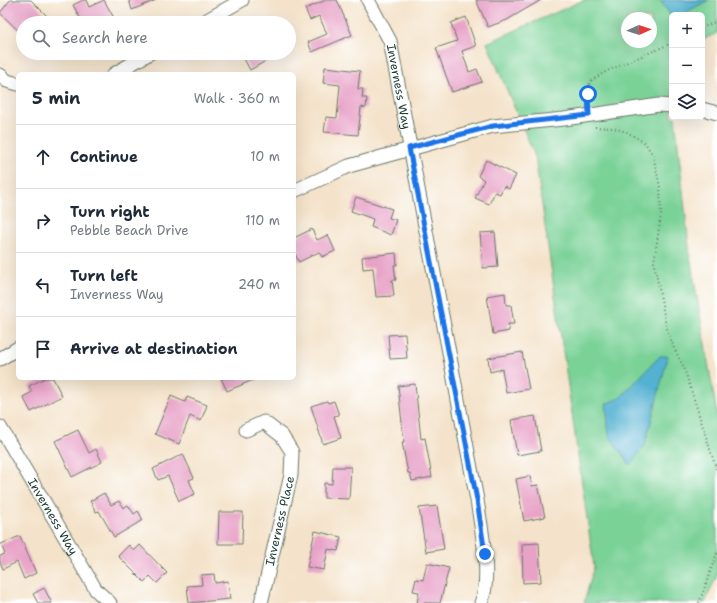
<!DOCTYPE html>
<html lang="en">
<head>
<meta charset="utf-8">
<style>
	:root { --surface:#fff; --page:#f6f6f7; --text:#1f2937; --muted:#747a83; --line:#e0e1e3 }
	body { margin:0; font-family:"Shantell Sans",sans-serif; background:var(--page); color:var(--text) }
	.controls { position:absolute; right:12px; top:12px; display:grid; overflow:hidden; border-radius:6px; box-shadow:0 4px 16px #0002 }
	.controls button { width:36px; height:36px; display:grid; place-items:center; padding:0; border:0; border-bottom:1px solid var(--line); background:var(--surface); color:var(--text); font:20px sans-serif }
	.compass { position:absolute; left:621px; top:12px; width:36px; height:36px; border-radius:50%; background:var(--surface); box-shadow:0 4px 16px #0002; rotate:87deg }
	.stop { position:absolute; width:12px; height:12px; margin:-9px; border:3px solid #1a73e8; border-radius:50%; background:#fff }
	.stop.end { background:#1a73e8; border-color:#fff; box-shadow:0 1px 4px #0008 }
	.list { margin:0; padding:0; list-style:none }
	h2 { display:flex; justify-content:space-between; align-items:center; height:52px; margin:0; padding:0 16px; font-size:17px }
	h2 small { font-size:13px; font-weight:400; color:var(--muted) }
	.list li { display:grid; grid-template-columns:26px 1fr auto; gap:12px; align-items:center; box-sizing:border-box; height:64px; padding:0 16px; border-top:1px solid var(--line) }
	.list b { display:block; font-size:15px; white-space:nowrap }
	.list p { margin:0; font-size:13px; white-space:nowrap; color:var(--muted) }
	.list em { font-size:13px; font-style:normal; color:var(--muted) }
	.icon { flex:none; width:22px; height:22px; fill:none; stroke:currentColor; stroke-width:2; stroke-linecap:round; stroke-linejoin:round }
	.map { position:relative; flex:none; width:717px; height:603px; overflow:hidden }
	.search { position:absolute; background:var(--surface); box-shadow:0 4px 16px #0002; left:16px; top:16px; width:280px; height:44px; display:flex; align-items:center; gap:10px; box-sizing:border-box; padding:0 14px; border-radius:22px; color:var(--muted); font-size:15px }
	.panel { position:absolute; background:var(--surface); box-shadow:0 4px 16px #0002; left:16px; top:72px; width:280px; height:308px; border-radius:6px }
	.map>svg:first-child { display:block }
</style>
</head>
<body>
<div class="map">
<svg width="717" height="603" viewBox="0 0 717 603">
	<rect width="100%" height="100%" fill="#fff"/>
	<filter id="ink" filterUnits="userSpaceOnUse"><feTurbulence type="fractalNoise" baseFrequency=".025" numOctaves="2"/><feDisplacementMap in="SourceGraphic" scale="8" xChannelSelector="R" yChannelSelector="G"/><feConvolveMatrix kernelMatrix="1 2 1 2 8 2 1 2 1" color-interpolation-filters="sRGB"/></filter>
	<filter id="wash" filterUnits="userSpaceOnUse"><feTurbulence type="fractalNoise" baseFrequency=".012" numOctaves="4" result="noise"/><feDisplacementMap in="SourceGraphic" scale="16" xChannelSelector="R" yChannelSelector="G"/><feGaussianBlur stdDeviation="0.9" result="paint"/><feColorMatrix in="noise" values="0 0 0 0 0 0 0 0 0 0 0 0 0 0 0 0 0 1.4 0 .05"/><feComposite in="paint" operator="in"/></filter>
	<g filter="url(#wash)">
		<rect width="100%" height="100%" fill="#f4e3ca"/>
		<!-- green -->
		<path fill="#7ad297" stroke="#4c8866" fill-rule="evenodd" d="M584,0h133v33l-15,7v-25h-30v102h3l15,139 27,159v160l-12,28h-121l10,-36 -59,-411 -48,-113zM627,18h24v24h-24z"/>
		<!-- water -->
		<path fill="#53b1d2" stroke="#397783" d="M662,0h47l-28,15h-9v2l-11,-15z
			M660,356h8l-23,89 -15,20 -21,-29 -3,-32 15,-7z"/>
		<g id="blocks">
			<!-- building -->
			<path fill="#e8a2c7" d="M10,0h21l23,23h-31v12l-23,-22z
				M83,0h3l3,7 15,-7 10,18 -11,5h-20l-10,-18z
				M129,0h27l-24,10z
				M326,0h11l15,35 -40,17 -4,-10 19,-8 -8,-18 -9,4 -5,-11z
				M476,0h65l-34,20 -19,7z
				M466,17l10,29 -14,5 7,21 8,-3 5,13 -30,10 -16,-44 21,-7 -6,-18z
				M241,53h39l-30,17z
				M325,67l35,4 -2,18h5l-1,9h5l-1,10 -5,-1 -3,28 -34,-3 2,-15 11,1 3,-33 -17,-2z
				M486,160l30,15 -7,14 -5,-3 -4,8 -5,-2 -6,12 -14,-6 9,-18 -6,-4z
				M356,197l36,12 -3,9 7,2 -5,15 -20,-8 2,-8 -22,-8z
				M312,229l5,11 11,-5 7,16 -13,6 -3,-5 -20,10 -5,-10v-14z
				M495,232l3,35 -15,1 -3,-35z
				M396,253l1,12h-3l2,15h-4l2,16 -18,1 -3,-29 -10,1 -1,-12z
				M505,293l1,12h5l3,19h-6l1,7 -16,3 -6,-38z
				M405,334l2,24 -17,1 -2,-24z
				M522,352l7,37 -23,4 -4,-24 -12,3 -2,-14z
				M45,378h8l9,18 -31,16 -8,-15 9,-5 -3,-6z
				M221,378h37l-31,13z
				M415,384l6,55 4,-1 7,39 -20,4 -2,-8h-2l-6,-31h2l-6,-56z
				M171,396l14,6 2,-5 20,8 -6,16 -11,-5 -11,28 -24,-10z
				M327,401l1,2 6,-2 5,14 -5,1 7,22 -18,6 -12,-38z
				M535,416l6,35 -24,4 -6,-35z
				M78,430l11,23 7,-4 6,13 -30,15 -17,-36z
				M183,454l11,24 -5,2 6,14 -16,7 -11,-25 -10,4 -5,-11z
				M333,467h18l-2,32 -25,-1v-15l8,1z
				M530,476l2,10 6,-1 7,32 -21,4 -8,-42z
				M104,493l7,12 8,-4 4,7 5,-3 6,9 4,-3 5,9 -29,17 -15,-26 -3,1 -6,-11z
				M437,506l7,43 -18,3 -7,-44z
				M219,512h24l-1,32h-24z
				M315,531l26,6 -3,14 -10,-2 -4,21 -17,-3z
				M20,536l16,37 -12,6 -7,-17 -14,7 -3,-7v-6l5,-2 -4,-10z
				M539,543l2,39 -18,1 -1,-39z
				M129,545l5,6 6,-6 27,28 -10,10 -7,-7 -6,6 -26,-26z
				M427,563l22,5 -9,35h-23l2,-11 -6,-1 3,-12 7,1z
				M214,574l1,9 13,-2 2,18 -41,4 -2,-17 15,-1 -1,-10z
				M44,588l8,15h-14l-5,-9z"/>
		</g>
	</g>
	<g filter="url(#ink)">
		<use href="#blocks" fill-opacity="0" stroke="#6a7768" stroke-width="1"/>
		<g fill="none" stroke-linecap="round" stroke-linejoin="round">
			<!-- minor casing -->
			<g stroke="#6a7768" stroke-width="15">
				<g id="minor">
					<path id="s1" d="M368,0l22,41 87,459c4,28 15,78 4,103"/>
					<path d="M202,23l40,-23"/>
					<path d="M114,74l36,-21"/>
					<path d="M0,75l7,6 11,3"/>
					<path d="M702,109l15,4"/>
					<path d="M294,191l55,-25 144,-40 71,-7 95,-14 13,1"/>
					<path d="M0,359l18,-11"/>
					<path id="s2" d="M0,427l96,163 14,13"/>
					<path d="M246,430l18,-8 18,14 10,16 -1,23 -30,128"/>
				</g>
			</g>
			<!-- path -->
			<path stroke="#6a7768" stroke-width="2" stroke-dasharray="1 3" stroke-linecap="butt" d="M702,28l15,-7
				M588,104v-18l4,-6 15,-9 65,-28
				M595,127l18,1 14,4 18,11 8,12 7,32 1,28 -7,47 12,64 8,22 10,20 33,103
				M699,603l18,-50"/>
			<!-- minor -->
			<use href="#minor" stroke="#fff" stroke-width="13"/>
		</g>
	</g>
	<g fill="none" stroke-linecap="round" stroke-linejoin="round" filter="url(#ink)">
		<!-- route -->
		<path stroke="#1a73e8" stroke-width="5" d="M485,554l-8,-54 -68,-352 84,-22 96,-11 -1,-21"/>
	</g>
	<g text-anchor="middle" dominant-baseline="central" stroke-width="3" stroke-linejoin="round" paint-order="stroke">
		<!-- street labels -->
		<g font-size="12" fill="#1f3d34" stroke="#fff">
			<text stroke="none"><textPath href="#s1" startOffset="93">Inverness Way</textPath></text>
			<text stroke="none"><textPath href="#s2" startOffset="104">Inverness Way</textPath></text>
			<text transform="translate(280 521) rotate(-77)">Inverness Place</text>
		</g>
	</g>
</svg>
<div class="controls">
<button>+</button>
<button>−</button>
<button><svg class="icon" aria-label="layers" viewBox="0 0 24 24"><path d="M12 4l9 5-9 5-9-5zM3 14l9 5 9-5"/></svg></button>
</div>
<svg class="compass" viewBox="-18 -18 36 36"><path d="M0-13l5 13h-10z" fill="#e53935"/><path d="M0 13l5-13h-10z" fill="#747a83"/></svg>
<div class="stop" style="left:588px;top:94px"></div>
<div class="stop end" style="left:485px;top:554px"></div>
<div class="search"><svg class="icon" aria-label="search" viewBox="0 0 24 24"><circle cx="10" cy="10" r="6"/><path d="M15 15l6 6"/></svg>Search here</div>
<section class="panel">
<h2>5 min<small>Walk · 360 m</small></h2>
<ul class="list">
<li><svg class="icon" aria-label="ahead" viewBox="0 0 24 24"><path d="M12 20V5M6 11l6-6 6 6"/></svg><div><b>Continue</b></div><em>10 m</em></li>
<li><svg class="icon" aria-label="right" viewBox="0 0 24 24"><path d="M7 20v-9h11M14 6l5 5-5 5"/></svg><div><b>Turn right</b><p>Pebble Beach Drive</p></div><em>110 m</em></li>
<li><svg class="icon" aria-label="left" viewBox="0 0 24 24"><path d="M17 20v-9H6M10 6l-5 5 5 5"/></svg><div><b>Turn left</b><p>Inverness Way</p></div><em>240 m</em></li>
<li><svg class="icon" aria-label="arrive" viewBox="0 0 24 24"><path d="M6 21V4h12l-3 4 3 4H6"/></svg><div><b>Arrive at destination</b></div></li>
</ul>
</section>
</div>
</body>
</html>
